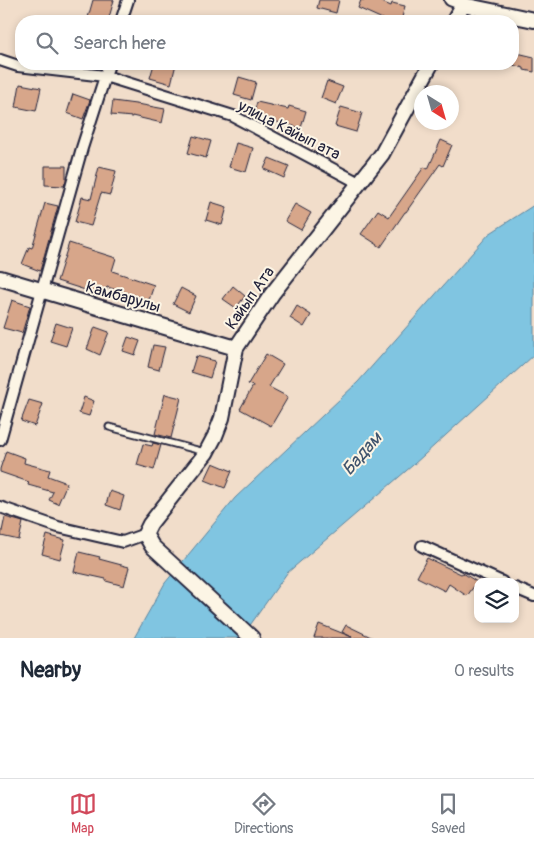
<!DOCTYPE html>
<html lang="en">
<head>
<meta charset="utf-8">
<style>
	:root { --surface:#fff; --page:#f2f2f3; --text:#1f2937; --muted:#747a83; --line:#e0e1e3; --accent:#d1495b }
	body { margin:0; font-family:Pangolin,sans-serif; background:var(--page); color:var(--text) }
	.controls { position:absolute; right:15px; bottom:15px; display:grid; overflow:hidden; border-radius:10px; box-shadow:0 2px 8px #0003 }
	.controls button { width:45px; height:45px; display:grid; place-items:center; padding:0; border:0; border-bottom:1px solid var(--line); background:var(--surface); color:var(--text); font:25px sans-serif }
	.compass { position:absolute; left:414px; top:85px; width:45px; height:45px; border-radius:50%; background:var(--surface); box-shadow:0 2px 8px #0003; rotate:143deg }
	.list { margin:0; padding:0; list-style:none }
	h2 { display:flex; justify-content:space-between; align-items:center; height:65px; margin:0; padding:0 20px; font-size:21px }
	h2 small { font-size:16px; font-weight:400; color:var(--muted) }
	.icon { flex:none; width:28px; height:28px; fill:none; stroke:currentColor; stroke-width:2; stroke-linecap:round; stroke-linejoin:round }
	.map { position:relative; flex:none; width:534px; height:638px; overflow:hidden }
	.search { position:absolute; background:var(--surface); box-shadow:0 2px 8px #0003; left:15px; right:15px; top:15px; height:55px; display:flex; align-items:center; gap:12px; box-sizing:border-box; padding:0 18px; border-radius:20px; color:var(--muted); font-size:19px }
	.sheet { height:140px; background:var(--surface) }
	nav { display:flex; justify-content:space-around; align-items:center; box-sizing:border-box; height:70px; border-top:1px solid var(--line); background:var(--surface); font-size:14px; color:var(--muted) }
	nav a { display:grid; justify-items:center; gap:2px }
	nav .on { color:var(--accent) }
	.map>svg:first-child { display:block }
</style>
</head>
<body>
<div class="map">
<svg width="534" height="638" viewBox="0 0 534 638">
	<rect width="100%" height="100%" fill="#f1ddca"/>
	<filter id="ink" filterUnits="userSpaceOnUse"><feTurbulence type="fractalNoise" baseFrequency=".02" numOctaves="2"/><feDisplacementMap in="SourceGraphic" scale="10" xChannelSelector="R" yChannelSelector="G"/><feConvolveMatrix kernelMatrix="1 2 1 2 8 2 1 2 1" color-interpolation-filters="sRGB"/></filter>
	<g filter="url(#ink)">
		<!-- water -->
		<path fill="#80c5e1" stroke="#5a849f" d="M534,205v150l-121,110 -126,108 -46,65h-107l31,-55 70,-85 123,-116 131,-148z"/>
		<!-- building -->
		<path fill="#d7a68a" stroke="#22223b" d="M93,0h21l-6,21h-21z
			M319,0h20l-3,13 -19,-5z
			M361,0h16l14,6 1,-3 13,3 -4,15h-14l-29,-13z
			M513,52l21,5v15l-10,-2v-2l-11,-3z
			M154,64h22l-5,20 -21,-6z
			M239,77l17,5 -5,18 -17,-5z
			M327,81l16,6 -7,17 -15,-6z
			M20,84l21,4 -5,23 -20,-4z
			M73,94l17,6 -7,19 -16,-6z
			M113,101l30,4 22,4 -3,14 -30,-7v1l-21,-2z
			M257,102l31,7 1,-3 17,5 -5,17 -48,-12z
			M341,107l21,6 -6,19 -21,-6z
			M193,136l18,5 -5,17 -18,-5z
			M441,140l11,5 -9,21 -3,-2 -34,48h-1l-24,35 -20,-13 17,-24 11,7 35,-50 4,2z
			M236,143l17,5 -7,24 -17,-5z
			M269,158l20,8 -5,12 -20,-9z
			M45,166h21v14l-2,6 -19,-1z
			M99,167l17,4 -6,24 -9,-2 -10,33 -16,-4 7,-25 9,2z
			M211,202l16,5 -5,18 -16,-5z
			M45,203l13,3 -18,65 -18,-7 7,-17 3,1z
			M295,204l16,9 -10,17 -16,-9z
			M69,243l47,15 -4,13 42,14 -5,15 -42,-13 -3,9 -47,-15z
			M233,286l12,10 -9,12 -13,-9z
			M181,288l15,8 -7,16 -16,-8z
			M12,300l18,6 -8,27 -19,-5z
			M297,306l14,9 -7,12 -14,-9z
			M56,323l16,5 -6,18 -16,-5z
			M95,327l14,5 -9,23 -13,-6z
			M128,337l12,4 -5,14 -12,-4z
			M153,345l12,2 -6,23 -11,-3z
			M266,354l17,10 -14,23 19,10 -17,29 -31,-17 13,-23 -5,-2z
			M196,356l19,5 -5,17 -19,-6z
			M165,394l16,4 -10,40 -16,-4z
			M84,397l10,4 -5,15 -10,-3z
			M29,400l14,4 -8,22 -14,-5z
			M153,443l8,2 -7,25 -17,-5 6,-21 9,2z
			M6,451l19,7 -1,5 26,7 -2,6 19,7 -9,21 -9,-4 4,-8 -25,-7 1,-3 -29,-10v-3z
			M213,463l19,8 -7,17 -20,-8z
			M110,491l14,5 -4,14 -14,-5z
			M5,517l18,5 -4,18 -18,-4z
			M47,535l18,5 -5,19 -18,-5z
			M79,552l21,5 -1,2 30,8 -5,19 -18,-5v-2l-32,-7z
			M427,558l34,16 2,-1 14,9 -10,14 -18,-12 -4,7 -28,-14z
			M319,624l33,13v1h-38z
			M346,625l27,13h-19l-12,-6z"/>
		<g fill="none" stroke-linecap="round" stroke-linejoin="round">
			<!-- lane casing -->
			<g stroke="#22223b" stroke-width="9">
				<path id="lane" d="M109,427l96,25"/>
			</g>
			<!-- street casing -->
			<g stroke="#22223b" stroke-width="14">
				<path id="street" d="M450,0l13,5
					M121,21l7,-21
					M0,60l18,6 87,10 128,40 126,67
					M0,440l82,-292 27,-84
					M0,507l58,20 65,15 22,-8
					M422,546l80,36
					M515,588l19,8"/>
			</g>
			<!-- secondary casing -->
			<g stroke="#22223b" stroke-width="18">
				<path id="secondary" d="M454,21l9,-16 71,15
					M0,278l236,70
					M252,638l-100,-92 -7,-12 5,-10 56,-71 9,-17 7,-18 14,-70 36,-54 110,-140 49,-90"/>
			</g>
			<!-- lane -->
			<use href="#lane" stroke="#fcf5e5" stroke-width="5"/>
			<!-- street -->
			<use href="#street" stroke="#fcf5e5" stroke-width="10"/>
			<!-- secondary -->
			<use href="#secondary" stroke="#fcf5e5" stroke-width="14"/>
		</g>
	</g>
	<g text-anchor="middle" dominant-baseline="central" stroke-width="4" stroke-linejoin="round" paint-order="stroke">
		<!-- street labels -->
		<g font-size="16" fill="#22223b" stroke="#fcf5e5">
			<text transform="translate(289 130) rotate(27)">улица Кайып ата</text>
			<text transform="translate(123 297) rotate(16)">Камбарулы</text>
			<text transform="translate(250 298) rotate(-55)">Кайып Ата</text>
		</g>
		<!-- water labels -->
		<g font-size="18" font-style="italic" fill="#3e536d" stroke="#fcf5e5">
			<text transform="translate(362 454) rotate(-49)">Бадам</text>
		</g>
	</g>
</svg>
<div class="controls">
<button><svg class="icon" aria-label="layers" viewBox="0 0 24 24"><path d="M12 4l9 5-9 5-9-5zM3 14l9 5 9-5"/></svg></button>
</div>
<svg class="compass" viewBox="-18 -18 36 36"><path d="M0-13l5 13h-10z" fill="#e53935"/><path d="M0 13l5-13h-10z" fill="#747a83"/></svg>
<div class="search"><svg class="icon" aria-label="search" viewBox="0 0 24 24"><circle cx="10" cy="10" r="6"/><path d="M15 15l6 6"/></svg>Search here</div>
</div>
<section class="sheet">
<h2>Nearby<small>0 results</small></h2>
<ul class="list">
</ul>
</section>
<nav>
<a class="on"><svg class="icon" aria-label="map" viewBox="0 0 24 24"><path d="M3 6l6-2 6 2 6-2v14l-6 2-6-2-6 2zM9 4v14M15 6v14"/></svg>Map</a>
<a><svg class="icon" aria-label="directions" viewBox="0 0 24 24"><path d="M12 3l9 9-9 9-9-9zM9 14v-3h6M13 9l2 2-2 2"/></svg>Directions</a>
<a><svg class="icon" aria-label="saved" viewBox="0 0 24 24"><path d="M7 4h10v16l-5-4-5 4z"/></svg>Saved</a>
</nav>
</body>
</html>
